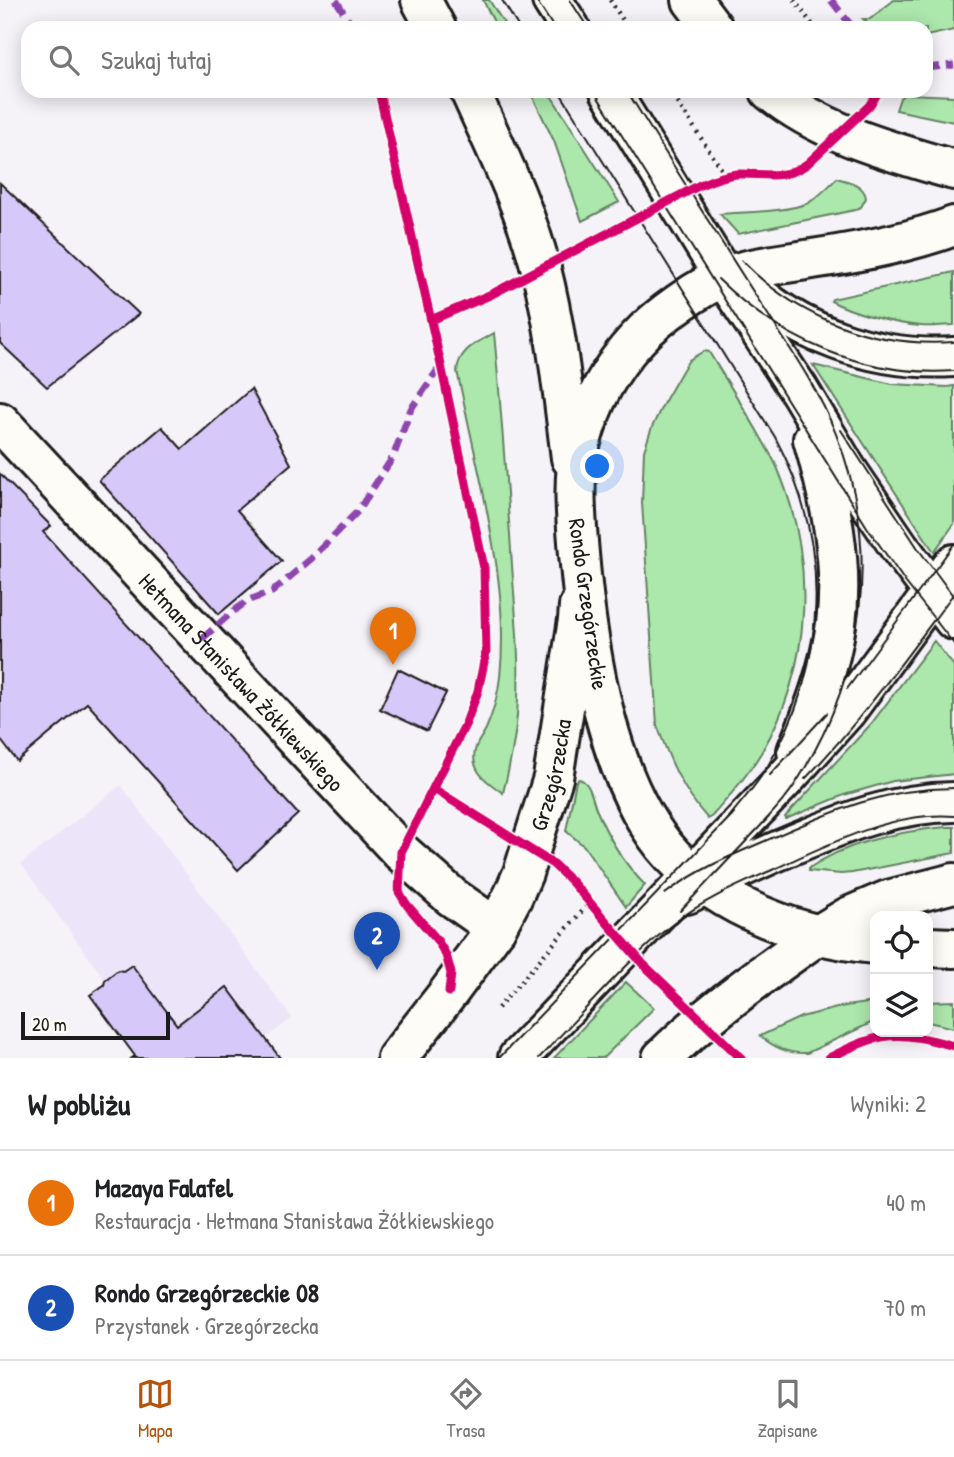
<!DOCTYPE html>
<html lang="pl">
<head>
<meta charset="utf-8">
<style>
	:root { --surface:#fff; --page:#f6f6f6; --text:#202124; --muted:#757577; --line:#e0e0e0; --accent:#b45309 }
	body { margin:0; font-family:"Patrick Hand",sans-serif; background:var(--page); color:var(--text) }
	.controls { position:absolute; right:21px; bottom:21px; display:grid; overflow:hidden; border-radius:14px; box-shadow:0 4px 18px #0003 }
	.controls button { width:63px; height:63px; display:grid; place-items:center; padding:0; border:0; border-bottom:2px solid var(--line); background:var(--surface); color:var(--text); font:35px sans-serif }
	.scale { position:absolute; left:21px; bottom:18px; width:149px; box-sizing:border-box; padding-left:7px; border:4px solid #1c1c1c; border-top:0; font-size:19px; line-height:24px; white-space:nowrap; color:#1c1c1c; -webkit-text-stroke:5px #fdfcf7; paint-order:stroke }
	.you { position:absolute; left:598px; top:467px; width:24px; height:24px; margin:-18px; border:5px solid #fff; border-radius:50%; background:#1a73e8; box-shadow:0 0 0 10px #1a73e833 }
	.badge { display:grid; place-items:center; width:46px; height:46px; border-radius:50%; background:var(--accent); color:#fff; font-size:23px; font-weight:700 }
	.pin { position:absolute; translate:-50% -58px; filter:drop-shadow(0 2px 4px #0008) }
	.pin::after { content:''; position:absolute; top:37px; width:24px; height:21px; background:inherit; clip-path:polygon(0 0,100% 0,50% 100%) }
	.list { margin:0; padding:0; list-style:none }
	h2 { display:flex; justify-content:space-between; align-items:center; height:91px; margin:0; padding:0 28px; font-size:30px }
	h2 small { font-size:23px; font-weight:400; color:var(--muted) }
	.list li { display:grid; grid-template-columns:46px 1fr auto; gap:21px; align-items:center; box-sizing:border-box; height:105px; padding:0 28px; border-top:2px solid var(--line) }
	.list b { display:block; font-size:26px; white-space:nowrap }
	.list p { margin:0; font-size:23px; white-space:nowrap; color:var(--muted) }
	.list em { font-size:23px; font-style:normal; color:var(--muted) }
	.icon { flex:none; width:38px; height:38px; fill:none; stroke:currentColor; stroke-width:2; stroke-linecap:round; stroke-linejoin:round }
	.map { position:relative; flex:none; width:954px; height:1058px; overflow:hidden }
	.search { position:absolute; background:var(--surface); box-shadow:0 4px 18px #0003; left:21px; right:21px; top:21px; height:77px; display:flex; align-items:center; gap:18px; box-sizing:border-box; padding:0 24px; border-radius:21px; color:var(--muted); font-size:26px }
	.sheet { height:301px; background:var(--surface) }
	nav { display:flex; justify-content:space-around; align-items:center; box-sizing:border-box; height:98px; border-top:2px solid var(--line); background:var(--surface); font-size:19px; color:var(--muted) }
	nav a { display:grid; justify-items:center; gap:4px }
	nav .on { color:var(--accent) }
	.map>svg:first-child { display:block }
</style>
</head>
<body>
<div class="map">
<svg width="954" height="1058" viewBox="0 0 954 1058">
	<rect width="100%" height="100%" fill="#f5f2f8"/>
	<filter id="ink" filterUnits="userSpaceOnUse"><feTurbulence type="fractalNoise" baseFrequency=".0143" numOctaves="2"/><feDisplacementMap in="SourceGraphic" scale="14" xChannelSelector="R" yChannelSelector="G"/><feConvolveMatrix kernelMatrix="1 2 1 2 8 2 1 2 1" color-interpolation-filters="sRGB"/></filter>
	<g filter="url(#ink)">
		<!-- built -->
		<path fill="#ece5f9" d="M121,785l171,233 -26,20 14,20h-145l1,-1 -32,-72 1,-5 -84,-116z"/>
		<!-- green -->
		<path fill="#ace7ac" stroke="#648264" stroke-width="2" d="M483,0h6l18,28h-10z
			M894,0h60v30l-28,6v-8h-53l-10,-9h7z
			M530,91h18l71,111 -37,19 -28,-80z
			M905,94l49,2v26l-58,-12 4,-12z
			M837,178c12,4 27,6 29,20l-5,9 -6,3 -117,24 -18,-20c22,-2 68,-2 88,-11 11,-6 20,-16 29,-25z
			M954,272v53c-11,0 -22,2 -33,1 -26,-2 -68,-13 -90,-25l1,-2z
			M494,333c7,73 12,145 17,217 3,50 9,100 7,149 -1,32 -7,63 -15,94 -16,-11 -35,-23 -27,-46 2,-6 7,-12 10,-18 7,-16 12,-34 14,-52 7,-65 -5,-127 -18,-191 -8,-38 -17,-77 -25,-115 2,-22 20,-28 37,-38z
			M704,351l5,1c17,28 34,54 50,82 6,11 13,22 18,33 39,92 36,199 -16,286 -14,23 -31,43 -49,63l-4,3c-26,-29 -38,-58 -51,-94l-15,-222 2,-52 8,-24 10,-21 20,-35 7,-11z
			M813,365l79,19 55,3 7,-1v138l-20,28z
			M934,641l20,25v108l-61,7 -49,14 -58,24 -1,-2 86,-93z
			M579,779c12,3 13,21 18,32 12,28 26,52 48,74l-19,22 -42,-61 -18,-15 10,-50z
			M946,827h8v26l-102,20 -11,1 -32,-3v-3c39,-26 91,-37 137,-41z
			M626,982l28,26 -51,50h-49z
			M954,1001v27l-26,-6v-20z
			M867,1003h8v18l-68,32c-19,1 -32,-5 -47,-17l41,-19 44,-11z"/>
		<!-- building -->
		<path fill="#d7c8fa" stroke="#1c1c1c" stroke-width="2" d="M0,183l139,131 -92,73 -47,-44z
			M251,389l40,75 -54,46 45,51 -63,53 -120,-134 63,-53 20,22z
			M0,474l51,52 -8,6 255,282 -60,56 -151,-167 -70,58 -17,-22z
			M398,669l48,24 -19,38 -47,-22z
			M132,965l45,60 50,-38 53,71h-148l3,-2 -45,-61 14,-10 1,-5 13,-10 5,1z"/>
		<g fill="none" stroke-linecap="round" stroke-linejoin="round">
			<!-- minor casing -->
			<g stroke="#1c1c1c" stroke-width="44">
				<g id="minor">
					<path d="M552,0l18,28"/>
					<path d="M610,91l114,186 75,113 48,80 53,78 54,72"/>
					<path d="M739,278c55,56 137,84 215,79"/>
					<path id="s1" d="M0,422l401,430 51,45 44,31"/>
					<path d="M797,751c17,-41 33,-83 39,-127 8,-62 -6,-126 -23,-185"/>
					<path d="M687,894c35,-18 71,-35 107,-50 55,-23 100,-41 160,-42"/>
					<path id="s2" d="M397,1058l52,-66 47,-64 17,-32 10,-23 30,-95 25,-158 1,-14"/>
					<path d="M518,1058l266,-278 63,-70 107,-146"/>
					<path d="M662,1058c47,-46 102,-85 156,-123"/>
				</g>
			</g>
			<!-- major casing -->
			<g stroke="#1c1c1c" stroke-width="44">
				<path id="major" d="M421,0l15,28
					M692,0l21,28
					M470,91c26,58 55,116 71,178 16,62 22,126 30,189
					M770,91c53,43 120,60 184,79
					M818,935l30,-18 40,-17 66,-17
					M875,944c-73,-7 -151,-34 -202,-88 -66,-70 -86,-209 -94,-302 -3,-37 -7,-75 2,-112 10,-38 29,-74 56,-103 21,-23 63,-53 92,-64 26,-9 55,-11 83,-16 47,-7 97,-16 142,-33
					M928,947l26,1"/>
			</g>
			<!-- path -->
			<path stroke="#1c1c1c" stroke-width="4.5" stroke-dasharray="2 5" stroke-linecap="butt" d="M610,0l18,28
				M794,0l21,28
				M670,91l56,85
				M876,91l2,2
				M498,1008l91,-105"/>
			<!-- minor -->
			<use href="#minor" stroke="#fdfcf7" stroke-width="38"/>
			<!-- major -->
			<use href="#major" stroke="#fdfcf7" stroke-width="38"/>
			<!-- tram -->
			<path stroke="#1c1c1c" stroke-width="2" d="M502,0l17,28
				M536,0l18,28
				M570,0l18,28
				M559,91l216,346c57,106 54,229 -9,332 -11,18 -26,34 -39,51
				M594,91l273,436 39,56 48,61
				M627,91c42,67 84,135 127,202 28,44 63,92 82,141 46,115 28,240 -37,344 -10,17 -23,31 -36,45
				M741,260c56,58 133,88 213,82
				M718,279c63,62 147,98 236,92
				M841,430l78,120 35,47
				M847,689l107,-145
				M770,775l57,-62
				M805,779c56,-58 101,-122 149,-186
				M665,894c30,-23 65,-38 100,-53 64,-28 117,-53 189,-53
				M680,911l89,-94
				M499,1058l235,-245
				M539,1058c44,-45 86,-96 135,-135 29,-23 65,-38 98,-53 55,-25 121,-59 182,-54"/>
			<!-- quiet -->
			<path stroke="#8e44ad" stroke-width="7" stroke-dasharray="14 7" stroke-linecap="butt" d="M336,0l17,28
				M831,0l22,28
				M926,68l28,-3
				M202,639l29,-26 18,-13 23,-8 40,-34 46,-47 35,-54 18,-48 30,-44"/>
			<!-- cycleway casing -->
			<g stroke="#fdfcf7" stroke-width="13">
				<path id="cycleway" d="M379,91l62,274 43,203 2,84 -8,39 -12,32 -65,129 -2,40 8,13 30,35 9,15 5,18 -2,19
					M431,320l61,-26 208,-109c12,-5 24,-10 37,-11 28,-1 45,7 70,-10l62,-58 10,-15
					M434,789l119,75 18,17 72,83 98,94
					M829,1058c53,-27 68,-28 125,-12"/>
			</g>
			<!-- cycleway -->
			<use href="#cycleway" stroke="#d6006c" stroke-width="9"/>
		</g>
	</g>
	<g text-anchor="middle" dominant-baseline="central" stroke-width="7" stroke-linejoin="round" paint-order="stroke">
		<!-- street labels -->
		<g font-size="23" fill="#1c1c1c" stroke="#fdfcf7">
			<text transform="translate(589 604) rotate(82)">Rondo Grzegórzeckie</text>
			<text stroke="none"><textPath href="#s1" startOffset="355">Hetmana Stanisława Żółkiewskiego</textPath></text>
			<text stroke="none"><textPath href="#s2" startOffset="327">Grzegórzecka</textPath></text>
		</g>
	</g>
</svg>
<div class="controls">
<button><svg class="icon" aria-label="locate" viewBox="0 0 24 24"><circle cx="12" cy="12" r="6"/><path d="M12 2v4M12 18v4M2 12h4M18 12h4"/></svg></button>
<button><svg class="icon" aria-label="layers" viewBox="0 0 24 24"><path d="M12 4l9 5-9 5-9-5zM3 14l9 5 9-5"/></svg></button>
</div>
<div class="scale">20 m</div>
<div class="you"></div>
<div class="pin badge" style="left:393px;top:665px;background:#e8710a">1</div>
<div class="pin badge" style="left:377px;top:970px;background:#1a4fb4">2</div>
<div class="search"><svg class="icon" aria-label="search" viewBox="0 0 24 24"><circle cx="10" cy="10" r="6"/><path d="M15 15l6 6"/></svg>Szukaj tutaj</div>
</div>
<section class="sheet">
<h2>W pobliżu<small>Wyniki: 2</small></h2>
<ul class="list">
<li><span class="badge" style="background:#e8710a">1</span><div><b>Mazaya Falafel</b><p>Restauracja · Hetmana Stanisława Żółkiewskiego</p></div><em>40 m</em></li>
<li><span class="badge" style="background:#1a4fb4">2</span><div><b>Rondo Grzegórzeckie 08</b><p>Przystanek · Grzegórzecka</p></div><em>70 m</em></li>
</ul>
</section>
<nav>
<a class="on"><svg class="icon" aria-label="map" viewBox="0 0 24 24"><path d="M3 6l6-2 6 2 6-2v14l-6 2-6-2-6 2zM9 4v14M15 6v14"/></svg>Mapa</a>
<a><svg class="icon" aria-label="directions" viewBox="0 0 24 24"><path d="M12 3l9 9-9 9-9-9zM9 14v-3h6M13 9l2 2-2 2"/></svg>Trasa</a>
<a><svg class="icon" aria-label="saved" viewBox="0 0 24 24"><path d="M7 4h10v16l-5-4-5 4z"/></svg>Zapisane</a>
</nav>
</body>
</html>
